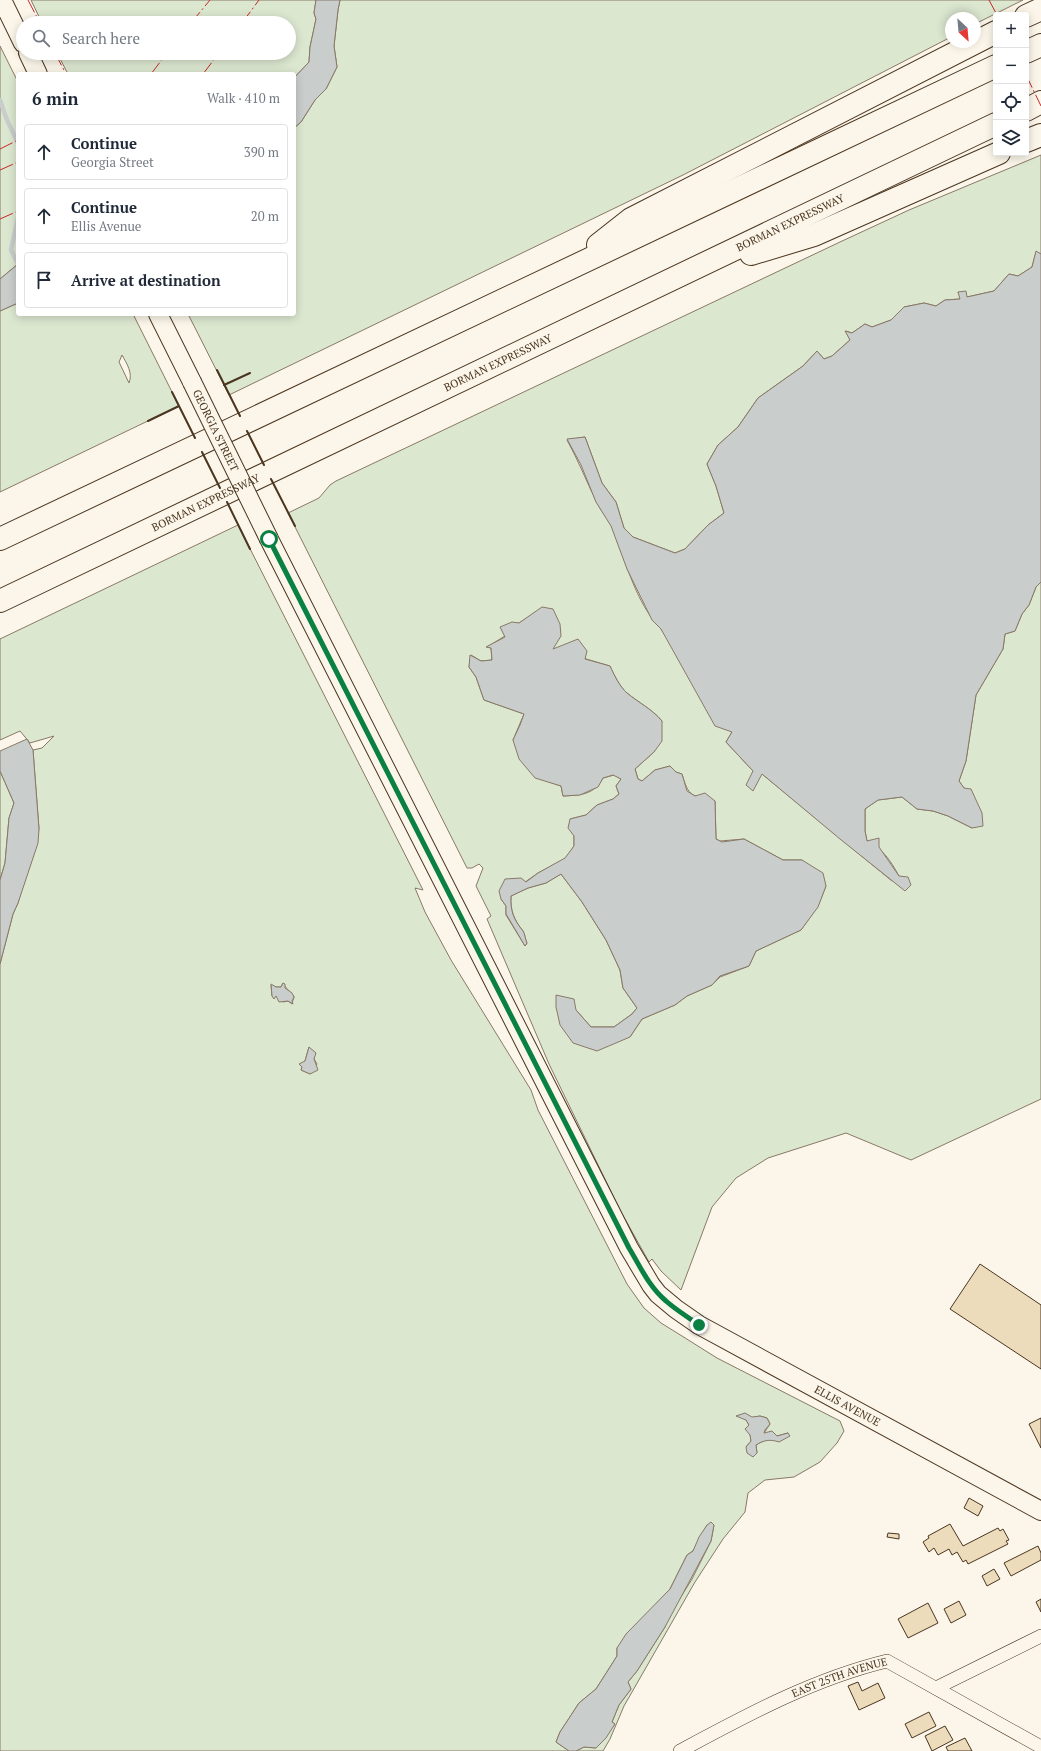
<!DOCTYPE html>
<html lang="en">
<head>
<meta charset="utf-8">
<style>
	:root { --surface:#fff; --page:#f2f2f3; --text:#1f2937; --muted:#747a83; --line:#e0e1e3 }
	body { margin:0; font-family:"PT Serif",serif; background:var(--page); color:var(--text) }
	.controls { position:absolute; right:12px; top:12px; display:grid; overflow:hidden; border-radius:4px; box-shadow:0 2px 10px #0003 }
	.controls button { width:36px; height:36px; display:grid; place-items:center; padding:0; border:0; border-bottom:1px solid var(--line); background:var(--surface); color:var(--text); font:20px sans-serif }
	.compass { position:absolute; left:945px; top:12px; width:36px; height:36px; border-radius:50%; background:var(--surface); box-shadow:0 2px 10px #0003; rotate:154deg }
	.stop { position:absolute; width:12px; height:12px; margin:-9px; border:3px solid #0b8043; border-radius:50%; background:#fff }
	.stop.end { background:#0b8043; border-color:#fff; box-shadow:0 1px 4px #0008 }
	.list { margin:0; padding:0; list-style:none }
	h2 { display:flex; justify-content:space-between; align-items:center; height:52px; margin:0; padding:0 16px; font-size:17px }
	h2 small { font-size:13px; font-weight:400; color:var(--muted) }
	.list li { display:grid; grid-template-columns:26px 1fr auto; gap:12px; align-items:center; box-sizing:border-box; height:56px; margin:0 8px 8px; padding:0 8px; border:1px solid var(--line); border-radius:4px }
	.list b { display:block; font-size:15px; white-space:nowrap }
	.list p { margin:0; font-size:13px; white-space:nowrap; color:var(--muted) }
	.list em { font-size:13px; font-style:normal; color:var(--muted) }
	.icon { flex:none; width:22px; height:22px; fill:none; stroke:currentColor; stroke-width:2; stroke-linecap:round; stroke-linejoin:round }
	.map { position:relative; flex:none; width:1041px; height:1751px; overflow:hidden }
	.search { position:absolute; background:var(--surface); box-shadow:0 2px 10px #0003; left:16px; top:16px; width:280px; height:44px; display:flex; align-items:center; gap:10px; box-sizing:border-box; padding:0 14px; border-radius:22px; color:var(--muted); font-size:15px }
	.panel { position:absolute; background:var(--surface); box-shadow:0 2px 10px #0003; left:16px; top:72px; width:280px; height:244px; border-radius:4px }
	.map>svg:first-child { display:block }
</style>
</head>
<body>
<div class="map">
<svg width="1041" height="1751" viewBox="0 0 1041 1751">
	<rect width="100%" height="100%" fill="#fbf6e9"/>
	<!-- green -->
	<path fill="#dce7d0" stroke="#887966" fill-rule="evenodd" d="M31,0h285l-2,13 2,6 -6,28 -1,15 -15,16v-4h-226l-11,-21h232v-30h-247z
		M340,0h683l-48,24v-6h-24v19l-268,138 -454,220 -41,-81h106v-186l7,-6 14,-22 11,-11 11,-22 -3,-21 4,-36z
		M0,46l18,36v182l-18,15z
		M1041,155v99l-5,-2 -4,15 -14,9 -9,-2 -15,17 -27,6 -9,-5 3,7 -16,1 -9,6 -12,-3 -20,4 -13,13 -19,7 -7,-3 -13,9 -6,-2 4,9 -18,16 -8,3 -7,-8 -14,15 -45,32 -20,29 -20,18 -11,19 9,22 8,27 -16,12 -23,24 -10,4 -42,-16 -9,-9 -8,-26 -14,-19 -17,-46 -18,3c11,20 19,40 29,61 4,9 12,17 16,26 14,34 23,75 49,102l71,103 -6,10 27,29 9,3 130,107 7,-5c-9,-16 -15,-26 -32,-35l-2,-10v-22l13,-9 24,-3 15,12 16,2 15,5 24,12 -8,-40 -5,-7 7,-20 10,-66 27,-46 2,-15 10,-3 7,-17 7,-9 7,-18 5,-5v517l-130,61 -65,-27 -78,25 -32,20 -24,29 -31,83 -20,-19 -9,-12 -3,3 -28,-50 -72,-148 -62,-145 4,-3 -15,-30 7,-18 -4,-4 -7,4h-5l-179,-355 31,-15 11,-13 6,-4 504,-239 69,-32zM542,608l10,41 58,17c4,9 10,21 17,27 12,10 25,16 35,28l-8,31 -19,17 3,10 4,2 13,-11 15,-4 6,6 6,2c7,24 9,21 33,27l1,38 4,2 24,-2 39,21h19l24,26 -8,20 -17,24 -45,21 -7,15 -29,11 -8,8 -25,11 -12,9 -33,14 -12,18 -70,-12 16,-15 15,17h23l18,-13 5,-6 -14,-20 -3,-18 -14,-30 -24,-38 -21,-28 -15,9 -18,5 -17,8c-1,14 3,24 12,35 2,3 2,8 4,12l-2,3 -19,-31v-9l-5,-7 37,-26 27,-14 9,-13v-10l-4,-17 16,-4 11,-10 16,-6 6,-5 -3,-8 5,-7 -7,-4 -11,3c-9,17 -22,17 -40,18l-2,-10 -26,-9 -22,-37 11,-26 -40,-14 -8,-23 -7,-10 2,-12 10,6 11,-1 -1,-12 -4,-1 18,-11 -4,-8 18,-5z
		M18,303v11h115l46,92 -179,86v-181zM122,355c5,9 11,18 7,28l-10,-21z
		M238,525l185,365 -8,-2 10,24 26,48 80,130 7,20 89,174 17,24 17,15 21,13 35,22 123,63 4,10 -7,12 -17,19 -26,15 -29,3 -17,13 -3,19 -22,27 -28,43 -71,124 -14,33 -7,12h-27l8,-4 12,1 19,-24 -3,-2 7,-17 12,-16 -3,-7 9,-11 28,-44 4,-11 23,-37 19,-38 3,-16h-7l-14,26 -6,4 -17,34 -53,59v8l-21,33 -17,14 -19,29 -4,10 13,9h-569v-787l13,-50 5,-11 21,-74 -6,-79 9,-2 12,-12 -24,7 -10,-12 -20,9v-101zM283,983c2,5 11,12 11,14 0,2 -2,4 -2,7l-4,-3 -5,1 -7,-6h-4l-1,-11 5,2h5zM309,1047l5,6v6l3,5 -7,10 -9,-4 4,-9zM760,1416l7,2 3,6 -6,9 13,3 11,-3c-11,4 -23,6 -32,12l1,8 -11,-6 5,-6 -2,-16 -3,-5z
		M0,771l14,32 -5,15 -4,45 -5,17z"/>
	<!-- water -->
	<path fill="#c9cecd" stroke="#887966" d="M316,0h24l-2,10 -4,36 3,21 -11,22 -11,11 -14,22 -7,6v-50l15,-16 1,-15 6,-28 -2,-6z
		M1036,251l5,3v328l-5,5 -7,18 -7,9 -7,17 -10,3 -2,15 -27,46 -10,66 -7,20 5,7 7,1 11,24 1,13 -11,2 -24,-12 -15,-5 -16,-2 -15,-12 -24,3 -13,9v22l2,10 12,-3v9l20,29 9,1 3,8 -6,6 -65,-52 -78,-65 -9,17 -7,-6 7,-14 -27,-29 6,-10 -17,-6 -54,-97 -9,-9 -25,-51 -16,-43 -15,-24 -15,-37 -14,-26 18,-2 17,46 14,19 8,26 9,9 42,16 10,-4 23,-24 16,-12 -8,-27 -9,-22 11,-19 20,-18 20,-29 45,-32 14,-15 7,8 8,-3 18,-16 -5,-9 7,2 13,-9 7,3 19,-7 13,-13 20,-4 12,3 9,-6 15,-1 -2,-7 8,-1 1,6 27,-6 15,-17 9,2 14,-9z
		M18,264v39l-18,8v-32z
		M542,607l11,2 7,15 1,12 -8,13 25,-10 9,12 -2,8 25,7c4,9 10,21 17,27 12,10 25,16 35,28v20l-8,11 -19,17 3,10 4,2 13,-11 15,-4 6,6 6,2 5,17 8,5 10,-3 10,8 1,38 6,3 22,-3 39,21h19l21,13 3,13 -8,21 -17,23 -45,21 -7,15 -29,10 -8,9 -25,11 -12,9 -33,14 -12,18 -33,14 -24,-8 -13,-18 -4,-18v-12l18,4 2,11 15,17h23l18,-13 5,-6 -14,-20 -3,-18 -14,-30 -24,-38 -21,-28 -15,9 -18,5 -17,8c-1,15 3,24 12,35 2,3 2,8 4,12l-2,3 -19,-32v-8l-5,-7 -2,-8 6,-12 16,-1 5,4 12,-9 27,-15 9,-12v-10l-6,-8 2,-9 16,-4 11,-10 16,-6 6,-5 -3,-8 5,-7 -8,-4 -10,3 -5,9 -18,8 -17,1 -2,-10 -26,-8 -16,-19 -6,-19 7,-15 4,-11 -40,-14 -8,-23 -7,-10 1,-12 11,6 11,-1 -1,-12 -5,-1 19,-10 -5,-10 12,-5 7,1z
		M27,739l6,11 6,79 -1,14 -20,60 -5,11 -13,50v-84l5,-17 4,-45 5,-15 -14,-32v-20z
		M283,983l2,1v4l7,5 2,4 -2,4 1,3 -5,-3 -9,1 -3,-6 -2,3 -2,-3 -1,-12 5,3h5z
		M309,1047l7,6 -2,6 4,11 -8,4 -9,-4 1,-3 -3,-3 6,-3z
		M745,1413l7,4 8,-1 7,2 3,6 -5,6 -1,3 8,-2 5,5 11,-3 2,3 -11,6c-9,-3 -15,-2 -23,3l1,8 -4,4 -6,-4 -1,-6 5,-6 -1,-6 -5,-6 4,-4 -3,-5 -10,-4z
		M711,1522l3,3 -3,16 -46,86 -28,44 -9,11 3,7 -12,16 -7,17 3,2 -9,14 -10,10 -12,-1 -8,4h-7l-13,-9 4,-10 19,-29 17,-14 21,-33v-8l9,-14 44,-45 17,-34 6,-4 6,-14 8,-12z"/>
	<g fill="none" stroke-linecap="round" stroke-linejoin="round">
		<!-- stream -->
		<path stroke="#c9cecd" stroke-width="4.5" d="M0,100l7,20 11,23
			M18,217l-7,33 7,14"/>
	</g>
	<!-- building -->
	<path fill="#ecdcbc" stroke="#4a3520" d="M980,1264l61,41v64l-91,-60z
		M1041,1418v30l-12,-24z
		M969,1498l14,8 -5,10 -14,-8z
		M950,1524l13,22 35,-18 2,3 3,-2 6,11 -3,1 2,3 -40,20 -2,-4 -3,2 -6,-10 -5,3 -3,-6 -11,6 -4,-7 -5,4 -6,-10 6,-4 -1,-2z
		M888,1533l11,1v5l-12,-2z
		M1038,1546l3,7v7l-30,16 -7,-13z
		M994,1569l6,10 -13,7 -5,-10z
		M1041,1599v13l-5,-10z
		M959,1601l7,14 -15,8 -7,-14z
		M928,1603l10,20 -30,15 -10,-19z
		M858,1682l4,9 16,-8 7,15 -26,12 -11,-24z
		M929,1712l7,14 -24,12 -7,-14z
		M945,1726l8,14 -21,11 -7,-15z
		M965,1738l7,13h-24l-2,-4z"/>
	<g fill="none" stroke-linecap="round" stroke-linejoin="round">
		<!-- street casing -->
		<g stroke="#4a3520" stroke-width="14">
			<g id="street">
				<path d="M936,1688l105,-52"/>
				<path id="s1" d="M680,1751c67,-36 133,-72 207,-90l154,86"/>
			</g>
		</g>
		<!-- secondary casing -->
		<g stroke="#4a3520" stroke-width="20">
			<g id="secondary">
				<path d="M2,0l21,43"/>
				<path d="M28,53l10,21"/>
				<path d="M158,314l34,68"/>
				<path id="s2" d="M269,539l360,709 22,37 7,9 18,15 23,16 342,186"/>
			</g>
		</g>
		<!-- highway casing -->
		<g stroke="#4a3520" stroke-width="24">
			<g id="highway">
				<path d="M1026,16l15,-7"/>
				<path d="M1026,52l15,-7"/>
				<path d="M1026,110l15,-8"/>
				<path d="M1026,141l15,-6"/>
				<path d="M598,245l33,-26 365,-187"/>
				<path d="M751,254l63,-19 185,-82"/>
				<path d="M0,539l996,-473"/>
				<path id="s3" d="M0,601l996,-477"/>
			</g>
		</g>
		<!-- street -->
		<use href="#street" stroke="#fbf6e9" stroke-width="13"/>
		<!-- secondary -->
		<use href="#secondary" stroke="#fbf6e9" stroke-width="18"/>
		<!-- highway -->
		<use href="#highway" stroke="#fbf6e9" stroke-width="22"/>
		<!-- secondary-bridge casing -->
		<g stroke="#4a3520" stroke-width="20" stroke-linecap="butt">
			<g id="secondary-bridge">
				<path id="s4" d="M192,382l77,157"/>
			</g>
		</g>
		<!-- secondary-bridge -->
		<use href="#secondary-bridge" stroke="#fbf6e9" stroke-width="18"/>
		<!-- wall -->
		<path stroke="#4a3520" stroke-width="2" d="M217,370l23,46
			M224,385l26,-12
			M172,392l23,46
			M148,421l31,-15
			M247,431l17,34
			M202,452l18,36
			M271,479l24,47
			M227,502l23,47"/>
		<!-- power -->
		<path stroke="#c62828" stroke-width="1" stroke-dasharray="14 3 2 3" stroke-linecap="butt" d="M28,0l12,23
			M989,0l8,15
			M191,23l19,-23
			M242,23l17,-23
			M55,53l11,21
			M151,74l16,-21
			M203,74l16,-21
			M1026,75l15,31
			M0,149l18,-9
			M0,170l18,-8
			M0,219l18,-8"/>
	</g>
	<g fill="none" stroke-linecap="round" stroke-linejoin="round">
		<!-- route -->
		<path stroke="#0b8043" stroke-width="5" d="M269,539l360,709c11,18 20,39 37,53 10,9 22,16 33,24"/>
	</g>
	<g text-anchor="middle" dominant-baseline="central" stroke-width="3" stroke-linejoin="round" paint-order="stroke">
		<!-- street labels -->
		<g font-size="11" fill="#4a3520" stroke="#fbf6e9">
			<text stroke="none"><textPath href="#s3" startOffset="876">BORMAN EXPRESSWAY</textPath></text>
			<text stroke="none"><textPath href="#s3" startOffset="552">BORMAN EXPRESSWAY</textPath></text>
			<text stroke="none"><textPath href="#s4" startOffset="54">GEORGIA STREET</textPath></text>
			<text stroke="none"><textPath href="#s3" startOffset="228">BORMAN EXPRESSWAY</textPath></text>
			<text stroke="none"><textPath href="#s2" startOffset="1070">ELLIS AVENUE</textPath></text>
			<text stroke="none"><textPath href="#s1" startOffset="176">EAST 25TH AVENUE</textPath></text>
		</g>
	</g>
</svg>
<div class="controls">
<button>+</button>
<button>−</button>
<button><svg class="icon" aria-label="locate" viewBox="0 0 24 24"><circle cx="12" cy="12" r="6"/><path d="M12 2v4M12 18v4M2 12h4M18 12h4"/></svg></button>
<button><svg class="icon" aria-label="layers" viewBox="0 0 24 24"><path d="M12 4l9 5-9 5-9-5zM3 14l9 5 9-5"/></svg></button>
</div>
<svg class="compass" viewBox="-18 -18 36 36"><path d="M0-13l5 13h-10z" fill="#e53935"/><path d="M0 13l5-13h-10z" fill="#747a83"/></svg>
<div class="stop" style="left:269px;top:539px"></div>
<div class="stop end" style="left:699px;top:1325px"></div>
<div class="search"><svg class="icon" aria-label="search" viewBox="0 0 24 24"><circle cx="10" cy="10" r="6"/><path d="M15 15l6 6"/></svg>Search here</div>
<section class="panel">
<h2>6 min<small>Walk · 410 m</small></h2>
<ul class="list">
<li><svg class="icon" aria-label="ahead" viewBox="0 0 24 24"><path d="M12 20V5M6 11l6-6 6 6"/></svg><div><b>Continue</b><p>Georgia Street</p></div><em>390 m</em></li>
<li><svg class="icon" aria-label="ahead" viewBox="0 0 24 24"><path d="M12 20V5M6 11l6-6 6 6"/></svg><div><b>Continue</b><p>Ellis Avenue</p></div><em>20 m</em></li>
<li><svg class="icon" aria-label="arrive" viewBox="0 0 24 24"><path d="M6 21V4h12l-3 4 3 4H6"/></svg><div><b>Arrive at destination</b></div></li>
</ul>
</section>
</div>
</body>
</html>
